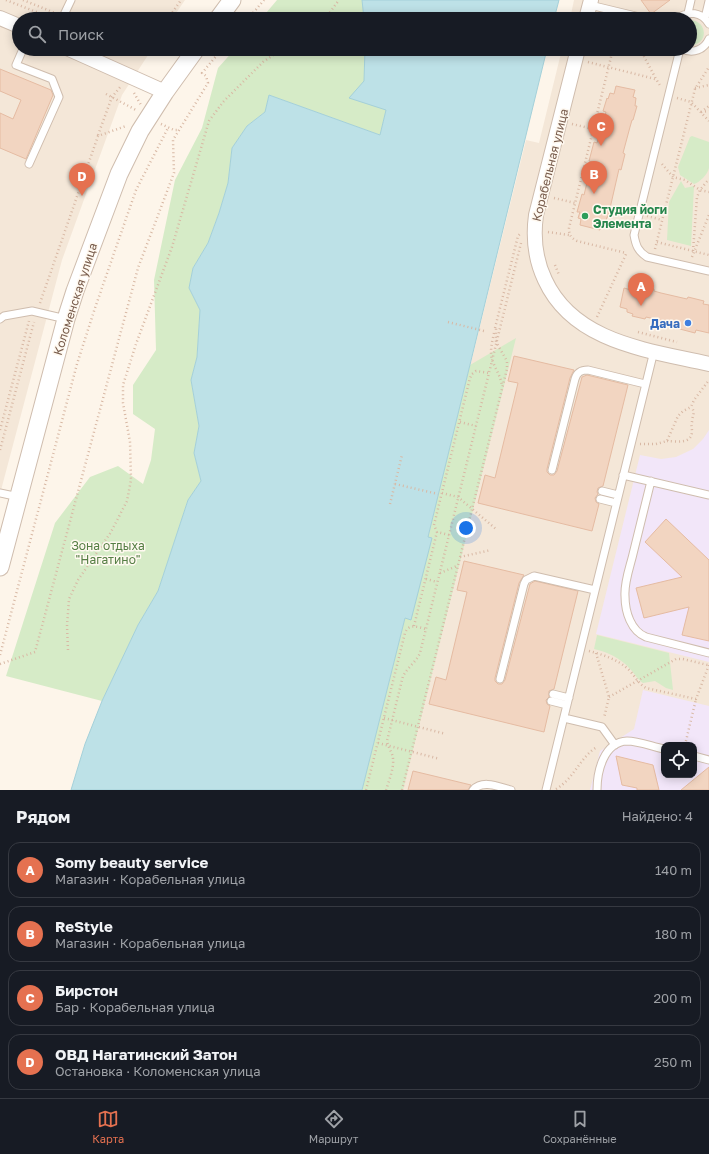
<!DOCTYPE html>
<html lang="ru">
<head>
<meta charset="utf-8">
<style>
	:root { --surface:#171b24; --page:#242831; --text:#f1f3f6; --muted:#9ea1a6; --line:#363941; --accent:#e57150 }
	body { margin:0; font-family:"Golos Text",sans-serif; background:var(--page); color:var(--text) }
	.controls { position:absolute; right:12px; bottom:12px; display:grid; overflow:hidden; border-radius:8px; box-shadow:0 2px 10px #0003 }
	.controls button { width:36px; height:36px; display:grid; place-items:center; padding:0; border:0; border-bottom:1px solid var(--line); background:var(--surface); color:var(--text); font:20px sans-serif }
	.you { position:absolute; left:466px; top:528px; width:14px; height:14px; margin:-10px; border:3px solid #fff; border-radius:50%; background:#1a73e8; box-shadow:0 0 0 6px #1a73e833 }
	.badge { display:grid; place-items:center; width:26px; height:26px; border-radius:50%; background:var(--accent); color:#fff; font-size:13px; font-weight:700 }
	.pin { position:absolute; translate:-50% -33px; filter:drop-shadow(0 1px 2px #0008) }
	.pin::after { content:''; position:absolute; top:21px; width:14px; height:12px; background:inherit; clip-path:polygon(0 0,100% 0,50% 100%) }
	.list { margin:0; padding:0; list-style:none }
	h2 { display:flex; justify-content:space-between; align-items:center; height:52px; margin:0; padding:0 16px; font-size:17px }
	h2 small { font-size:13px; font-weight:400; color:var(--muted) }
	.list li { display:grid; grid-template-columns:26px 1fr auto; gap:12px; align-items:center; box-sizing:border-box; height:56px; margin:0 8px 8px; padding:0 8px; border:1px solid var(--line); border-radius:12px }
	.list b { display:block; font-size:15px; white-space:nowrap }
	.list p { margin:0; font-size:13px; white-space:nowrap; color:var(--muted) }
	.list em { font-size:13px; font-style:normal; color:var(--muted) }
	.icon { flex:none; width:22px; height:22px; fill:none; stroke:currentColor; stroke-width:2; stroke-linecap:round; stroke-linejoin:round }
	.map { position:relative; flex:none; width:709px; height:790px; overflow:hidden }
	.search { position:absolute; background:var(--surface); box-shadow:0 2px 10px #0003; left:12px; right:12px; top:12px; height:44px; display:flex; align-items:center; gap:10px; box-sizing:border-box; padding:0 14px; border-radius:22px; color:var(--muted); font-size:15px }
	.sheet { height:308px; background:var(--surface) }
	nav { display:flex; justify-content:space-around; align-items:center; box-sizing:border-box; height:56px; border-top:1px solid var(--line); background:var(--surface); font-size:11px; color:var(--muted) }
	nav a { display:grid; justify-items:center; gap:2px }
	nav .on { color:var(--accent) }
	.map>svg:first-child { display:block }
</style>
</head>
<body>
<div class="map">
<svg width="709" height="790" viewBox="0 0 709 790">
	<rect width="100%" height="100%" fill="#fdf5ea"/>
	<!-- residential -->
	<path fill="#f4e7d8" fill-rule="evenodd" d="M0,0h185l-13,19h-153v30h133l-30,46 -60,165 -62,234z
		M574,0h135v790h-347l66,-253 98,-397 13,3 23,-94h128v-30h-120zM664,745h30v30h-30z"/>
	<!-- education -->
	<path fill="#f2e6f9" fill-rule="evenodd" d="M709,430v232l-113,-28 44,-179 21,4 15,-2 17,-8 10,-10z
		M643,690l66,16v84h-119l10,-39 34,-22zM664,745h30v30h-30z"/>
	<!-- green -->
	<path fill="#d6ebc7" d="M277,0h85l2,19h-103z
		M690,20c19,1 18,26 0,25z
		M235,49h130l-1,32 22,29 -6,25 -111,-40 -4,17 -18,14 -15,22 -4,35 -9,30 -11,30 -15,25 -4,20 11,22 -3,47 -6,23 8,46 -5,27 7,28 -13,19 -30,91 -20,34 -36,76 -96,-25 49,-153 35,-46 28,-11 25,18 8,-24 4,-31 -22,-15v-29l23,-35 -2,-70 21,-100 27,-52 16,-60z
		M692,136l17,6c0,8 0,19 0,26 -1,6 -10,15 -15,16l-14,-9 -2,-8 12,-30z
		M681,181l4,7 9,-2 -3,60 -24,-6 2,-38z
		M516,338l-113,452h-41l43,-172 6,1 21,-81 -4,-1 42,-172z
		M597,635l72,18 4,37 -7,-2 -11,-7 -12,2c-6,-4 -8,-9 -13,-14 -9,-11 -23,-17 -36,-20z"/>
	<!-- water -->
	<path fill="#bde1e7" stroke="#a4d0d9" d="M362,0h197l-5,19h-190z
		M365,49h182l-119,488 4,1 -21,82 -6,-2 -43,172h-291l14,-46 17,-43 36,-76 20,-34 30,-91 13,-19 -7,-28 5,-27 -8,-46 6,-23 3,-47 -11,-22 4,-20 15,-25 11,-30 9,-30 4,-35 15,-22 18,-14 4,-17 111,40 6,-25 -37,-12 15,-17z"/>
	<!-- building -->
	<path fill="#f2d5c1" stroke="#e5bba2" d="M641,0h29l-19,14z
		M0,69l51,21 2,5 -27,64 -26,-11v-35l13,6 8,-19 -21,-9z
		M616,86l19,4 -2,7 3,1 -1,8h2l-4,14h-1l-2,7 -7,26 2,1 -4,16 -2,-1 -11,48h-1l-2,7 -3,-1 -2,7 -20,-5 1,-6 -3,-1 2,-6h-3l5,-18 2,1 8,-33 -3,-1 5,-19 3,1 3,-10 6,-21 -3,-1 4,-13 1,1 2,-6 4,1z
		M632,286l8,2v-2l14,3v2l7,2 26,6 1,-2 16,4 -1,3 6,1v28l-13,-3 -1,3 -19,-5 1,-3 -11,-2 1,-1 -21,-5 -1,2 -13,-3 1,-2 -6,-2v-3l-7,-2 4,-19 7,2z
		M514,356l60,14 -4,8 -23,91v3l3,3h4l3,-4 25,-94 5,-2 41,10 -25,101 -5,2 -1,4 1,2 -3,4 1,4 3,2 -7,27 -114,-28 7,-28 10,3 23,-95 -10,-2z
		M666,519l43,41v81l-27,-6 7,-28 -45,11 -8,-30 46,-11 -37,-35z
		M464,561l60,14 -5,8 -24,95v3l3,3h4l3,-4 25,-96 5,-3 43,10 -24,98 -5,2v6l-3,3 1,4 3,2 -6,26 -115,-28 7,-27 10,3 21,-88 -10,-2z
		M616,756l37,9 6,25h-22v-2l-15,-3z
		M709,767v23h-28z
		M413,771l25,6 33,8 -3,5h-60z"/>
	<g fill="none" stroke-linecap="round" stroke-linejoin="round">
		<!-- service casing -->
		<g stroke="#cfbdae" stroke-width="9">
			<path id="service" d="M590,5l58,14
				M688,13l3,-13
				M705,18l4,-17
				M62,19l9,-19
				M677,19c11,-9 25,-7 32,5
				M23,49l-7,16 36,14 7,18 -30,67
				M680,49l-46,186c2,11 4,16 13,22l62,14
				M682,49c11,5 22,1 27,-10
				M0,319l4,-3 28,-5 34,8
				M552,470l23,-91c2,-7 6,-9 13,-9l57,14
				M623,475l86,20
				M651,481c-6,24 -12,48 -18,73 -3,13 -9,28 -8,42 0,16 6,35 21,41l63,16
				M602,491l16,4
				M0,493l19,4
				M600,499l16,4
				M500,679l24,-95 2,-4 8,-4 61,14
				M553,694l16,4
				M551,701l16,4
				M564,718l38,9 13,18
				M694,756l15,4
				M473,790c10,-11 26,-3 38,0
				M546,790l108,-439
				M597,790c0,-19 7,-48 30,-49 12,0 26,6 37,8"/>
		</g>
		<!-- minor casing -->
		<g stroke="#cfbdae" stroke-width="16">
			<path id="minor" d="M0,18l19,8
				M586,19l5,-19
				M69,49l96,43
				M578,49l-42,166c-3,22 -1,44 9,65 29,63 104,70 164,84"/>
		</g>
		<!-- tertiary casing -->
		<g stroke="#cfbdae" stroke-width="19">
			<path id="tertiary" d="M218,19l14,-19
				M0,567l66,-248 9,-28 44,-117 21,-43 25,-39 31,-43"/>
		</g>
		<!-- path -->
		<path stroke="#d8b8a4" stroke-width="2.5" stroke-dasharray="1 3" stroke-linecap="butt" d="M6,0l48,19
			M23,0l32,13
			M168,19l13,-19
			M248,19l16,-19
			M325,19l14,-19
			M129,49l14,6 4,-6
			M613,49l-44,179c0,7 2,10 8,13l49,12
			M640,49l16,30 5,8
			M588,62l67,17
			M695,88l14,-3
			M134,93l7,12
			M106,94l30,16
			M677,98l14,4 18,19
			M701,112l8,-6
			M701,112l8,-1
			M161,124l13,6h5
			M572,124l21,5
			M98,135l14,-38 9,-11
			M662,164l11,13 12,3 15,10 9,2
			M554,198l21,5
			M647,216l15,4
			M548,232l21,3
			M657,242l52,13
			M655,249l40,-160 14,-22
			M693,251l4,-54 3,-7 9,-11
			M692,257l17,-42
			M555,265l4,10
			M40,303l58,-167 28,-10
			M597,317l30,-65
			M448,322l36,9
			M495,328l23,-92 3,-3
			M638,332l39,10
			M494,333c-2,10 -5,19 -1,29 3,8 8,15 9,24
			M460,422l16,4
			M0,430l29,-109
			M667,441c9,0 25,4 25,-10 0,-3 -1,-6 0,-9 0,-6 4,-10 -1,-15
			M640,444h16l11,-3 11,-25 5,-5 8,-4 3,-7 15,-20
			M0,450l34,-128
			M395,484l43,10
			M442,493l16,4 38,32
			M390,504l12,-49
			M449,535l-12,-3 -3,-7 36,-147 2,-4 4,-3 13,2
			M460,557l31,-7
			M440,573l17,-7
			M426,579l11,3
			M414,626l23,-94
			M68,650l-1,-24 2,-27 9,-19 33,-48 16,-31 4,-21 -1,-38 -7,-39v-18l13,-41 36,-97 37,-126 14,-19 40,-40 19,-13
			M589,651c15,4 31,9 42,21 5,6 8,12 15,16l50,11 13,-34
			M596,653l13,44 -5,21
			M0,655l77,-291 18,-56 41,-118 32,-62
			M0,664l35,-12 103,-384 36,-95 -1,-33 35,-57 -2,-7 -4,-3 20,-24
			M609,697l67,-38h7l25,6
			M384,718l62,16
			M378,743l62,16
			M685,745l11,-46
			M556,789c18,-10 24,-32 41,-42
			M366,790l39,-157c4,-10 12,-6 21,-4
			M386,790c3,-9 8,-22 7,-31 0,-6 -5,-11 -6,-18l16,-65c5,-9 13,-14 17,-23l101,-410
			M402,790l105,-421v-8l-11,-19v-15"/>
		<!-- service -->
		<use href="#service" stroke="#fff" stroke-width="7"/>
		<!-- minor -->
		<use href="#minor" stroke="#fff" stroke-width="14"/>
		<!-- tertiary -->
		<use href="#tertiary" stroke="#fff" stroke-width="17"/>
	</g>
	<!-- markers -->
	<circle fill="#2e9e5b" stroke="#fff9f0" stroke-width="1.5" cx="585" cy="216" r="4"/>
	<circle fill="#3f7fe0" stroke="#fff9f0" stroke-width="1.5" cx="688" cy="323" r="4"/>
	<g text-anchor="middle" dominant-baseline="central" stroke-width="3" stroke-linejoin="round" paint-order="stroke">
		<!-- street labels -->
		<g font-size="12" fill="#785c4c" stroke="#fff9f0">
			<text transform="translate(550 165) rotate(-76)">Корабельная улица</text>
			<text transform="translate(75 299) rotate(-72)">Коломенская улица</text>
		</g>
		<!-- leisure labels -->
		<g font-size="12" font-weight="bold" fill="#27864d" stroke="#fff9f0" text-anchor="start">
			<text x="593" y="209">Студия йоги<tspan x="593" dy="14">Элемента</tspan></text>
		</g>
		<!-- shop labels -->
		<g font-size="12" font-weight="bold" fill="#366cbe" stroke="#fff9f0" text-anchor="end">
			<text x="680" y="323">Дача</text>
		</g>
		<!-- park labels -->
		<g font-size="12" fill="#557e44" stroke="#fff9f0">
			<text x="108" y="545">Зона отдыха<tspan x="108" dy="14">"Нагатино"</tspan></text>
		</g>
	</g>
</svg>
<div class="controls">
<button><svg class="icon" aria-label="locate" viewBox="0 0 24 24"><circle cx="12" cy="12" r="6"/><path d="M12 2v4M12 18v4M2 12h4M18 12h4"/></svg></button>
</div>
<div class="you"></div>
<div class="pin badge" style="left:641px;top:306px">A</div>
<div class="pin badge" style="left:594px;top:194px">B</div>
<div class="pin badge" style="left:601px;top:146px">C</div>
<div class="pin badge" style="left:82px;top:196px">D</div>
<div class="search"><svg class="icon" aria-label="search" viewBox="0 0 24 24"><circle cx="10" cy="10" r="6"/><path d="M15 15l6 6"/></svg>Поиск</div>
</div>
<section class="sheet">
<h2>Рядом<small>Найдено: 4</small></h2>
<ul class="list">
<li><span class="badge">A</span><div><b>Somy beauty service</b><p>Магазин · Корабельная улица</p></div><em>140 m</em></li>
<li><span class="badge">B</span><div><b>ReStyle</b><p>Магазин · Корабельная улица</p></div><em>180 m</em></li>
<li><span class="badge">C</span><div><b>Бирстон</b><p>Бар · Корабельная улица</p></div><em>200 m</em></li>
<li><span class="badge">D</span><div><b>ОВД Нагатинский Затон</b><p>Остановка · Коломенская улица</p></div><em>250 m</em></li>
</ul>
</section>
<nav>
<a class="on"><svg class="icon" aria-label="map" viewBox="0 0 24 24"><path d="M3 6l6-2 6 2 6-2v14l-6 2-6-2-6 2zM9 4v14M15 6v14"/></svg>Карта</a>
<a><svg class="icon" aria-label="directions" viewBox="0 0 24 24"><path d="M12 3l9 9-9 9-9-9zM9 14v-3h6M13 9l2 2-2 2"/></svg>Маршрут</a>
<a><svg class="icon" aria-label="saved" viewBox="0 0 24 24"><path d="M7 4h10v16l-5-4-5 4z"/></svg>Сохранённые</a>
</nav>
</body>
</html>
